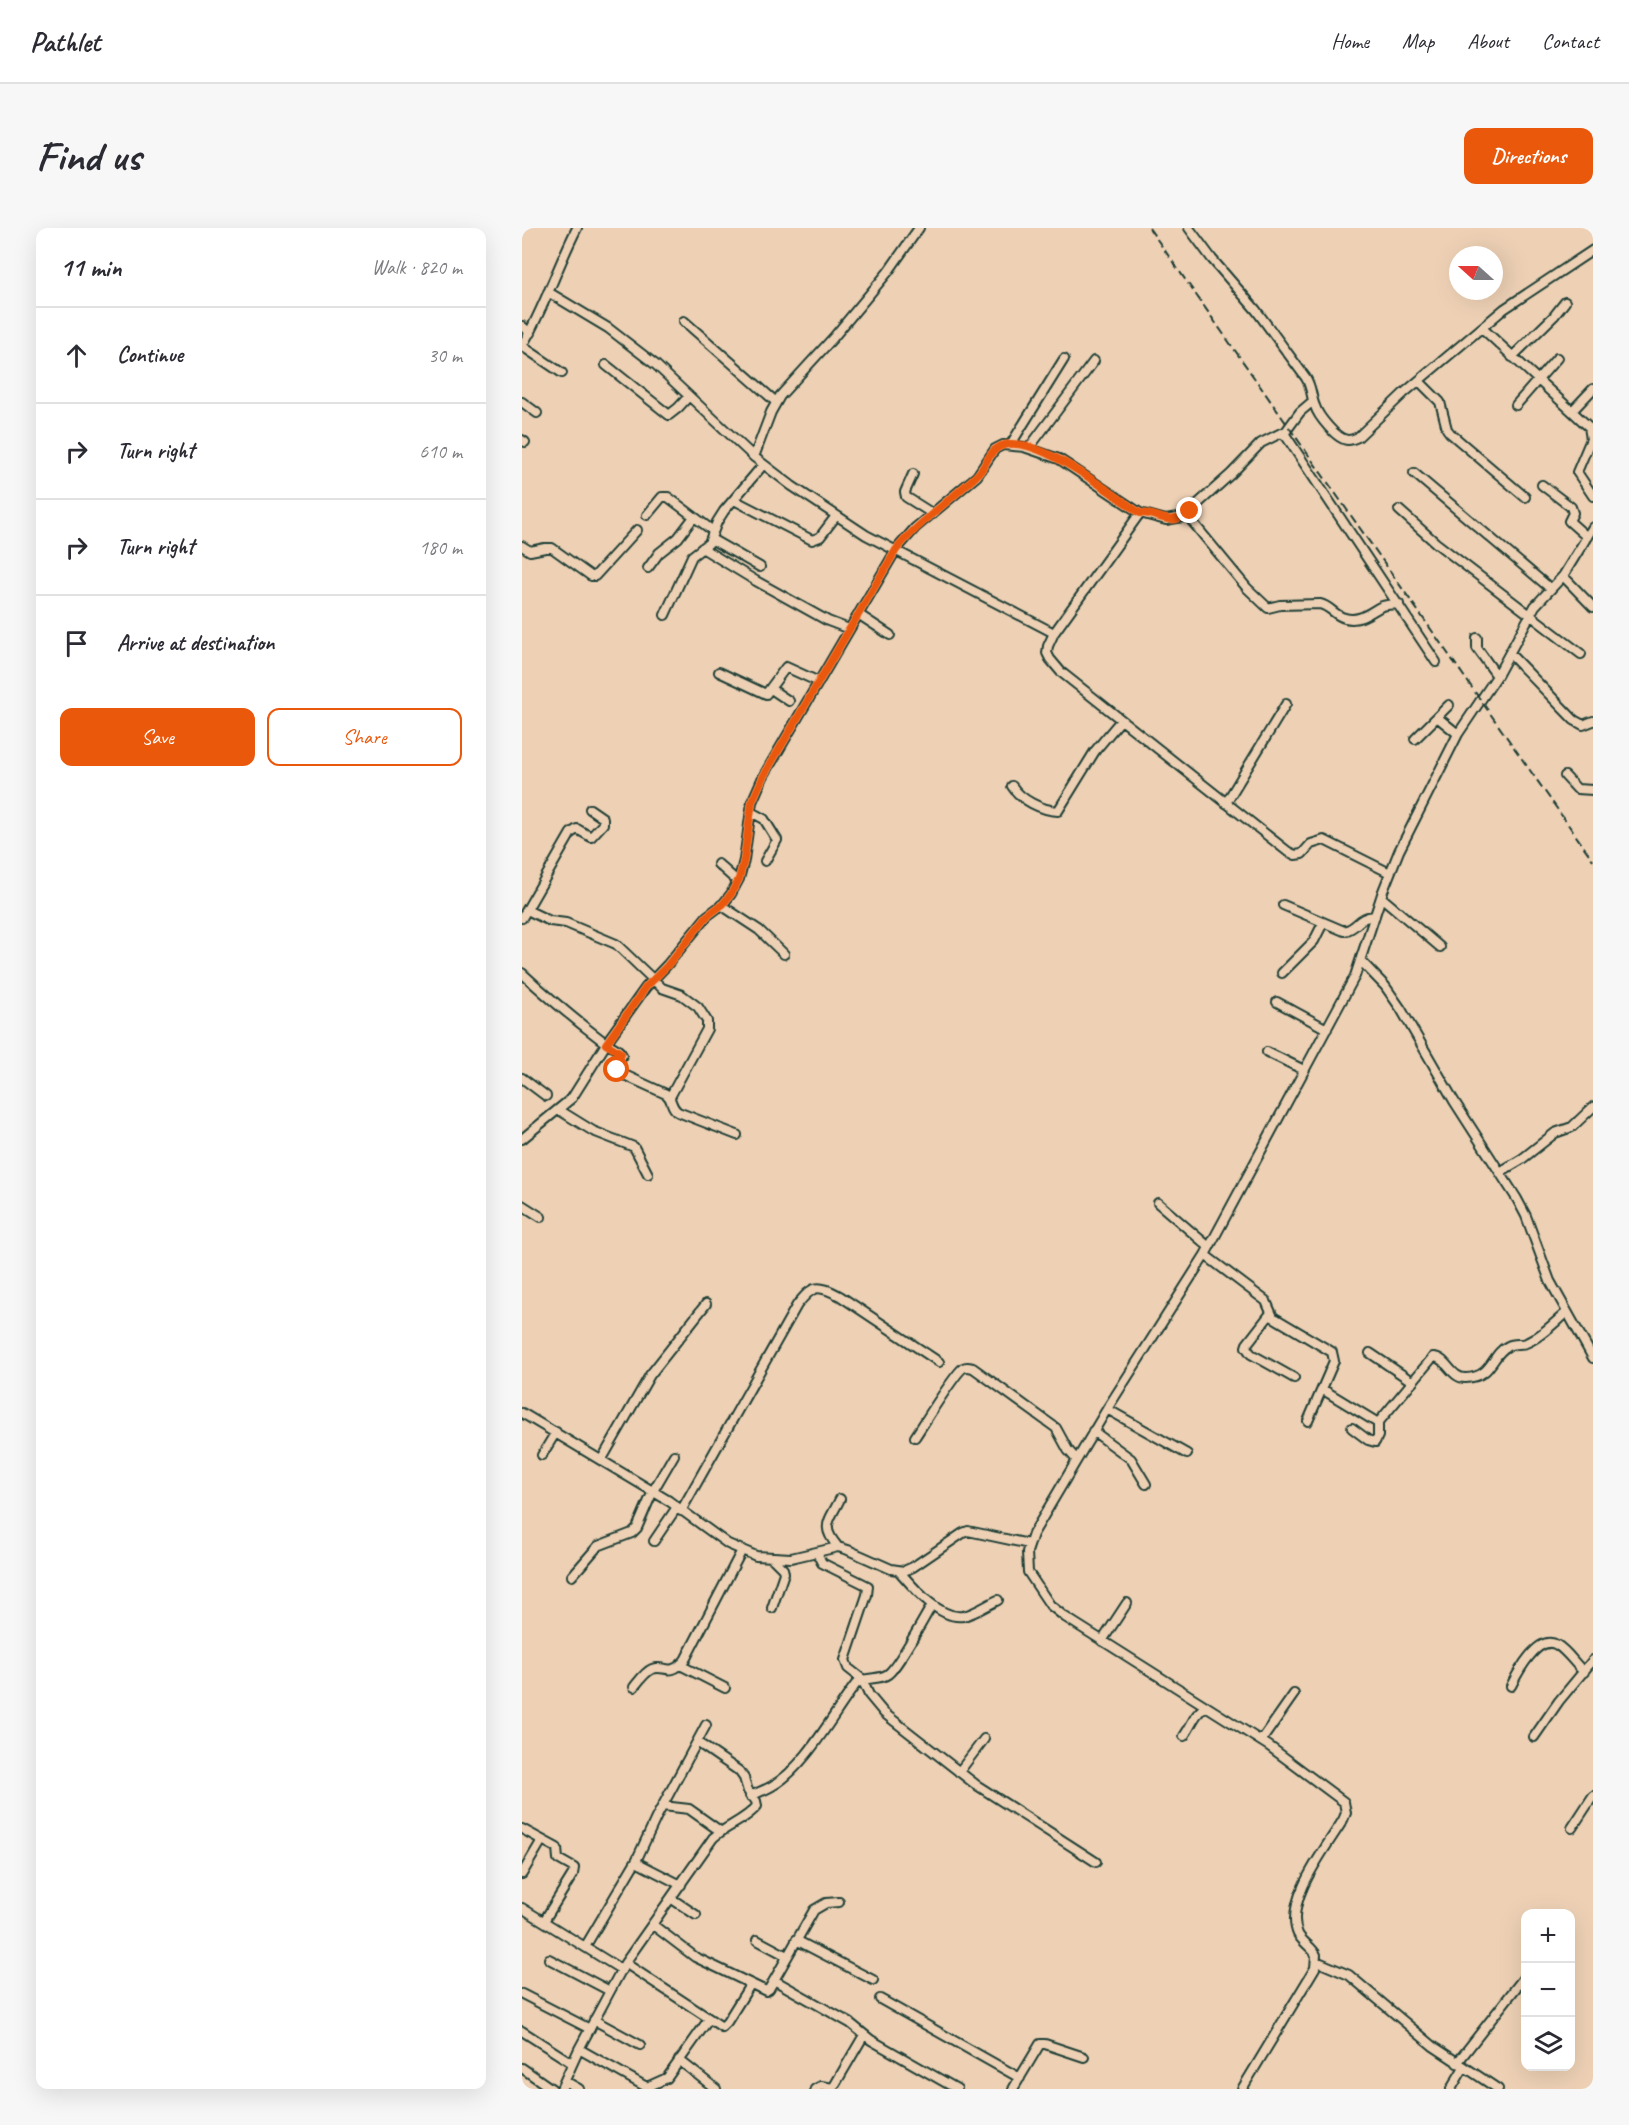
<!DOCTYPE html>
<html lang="en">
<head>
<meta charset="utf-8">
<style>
	:root { --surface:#fff; --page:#f7f7f7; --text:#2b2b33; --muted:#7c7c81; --line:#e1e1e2; --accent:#ea580c }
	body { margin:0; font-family:Caveat,sans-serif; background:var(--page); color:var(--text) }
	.controls { position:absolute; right:18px; bottom:18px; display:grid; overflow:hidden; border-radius:12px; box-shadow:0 6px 24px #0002 }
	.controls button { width:54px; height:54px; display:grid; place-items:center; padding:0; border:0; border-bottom:2px solid var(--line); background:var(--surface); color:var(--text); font:30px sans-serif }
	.compass { position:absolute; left:927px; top:18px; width:54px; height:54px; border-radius:50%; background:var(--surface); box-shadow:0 6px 24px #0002; rotate:291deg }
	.stop { position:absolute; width:18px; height:18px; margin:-14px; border:4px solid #ea580c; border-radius:50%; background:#fff }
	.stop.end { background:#ea580c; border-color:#fff; box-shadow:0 2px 6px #0008 }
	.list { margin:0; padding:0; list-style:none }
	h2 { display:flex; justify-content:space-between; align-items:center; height:78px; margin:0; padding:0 24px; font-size:26px }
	h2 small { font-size:20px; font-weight:400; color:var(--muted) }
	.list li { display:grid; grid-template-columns:39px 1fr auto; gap:18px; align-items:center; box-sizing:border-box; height:96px; padding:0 24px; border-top:2px solid var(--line) }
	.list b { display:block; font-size:22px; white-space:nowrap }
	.list em { font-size:20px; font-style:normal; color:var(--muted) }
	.actions { display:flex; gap:12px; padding:18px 24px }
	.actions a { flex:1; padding:14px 0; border:2px solid var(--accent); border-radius:12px; text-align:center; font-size:21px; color:var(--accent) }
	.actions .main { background:var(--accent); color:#fff }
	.icon { flex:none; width:33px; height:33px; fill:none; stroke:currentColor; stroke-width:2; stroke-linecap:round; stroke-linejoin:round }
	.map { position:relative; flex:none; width:1071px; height:1861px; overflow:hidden; border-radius:12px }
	header { display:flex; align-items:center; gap:36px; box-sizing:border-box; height:84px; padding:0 30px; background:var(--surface); border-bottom:2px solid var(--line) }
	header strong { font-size:28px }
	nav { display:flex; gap:33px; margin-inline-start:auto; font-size:21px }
	.intro { display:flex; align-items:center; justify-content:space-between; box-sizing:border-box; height:144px; padding:0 36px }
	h1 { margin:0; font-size:42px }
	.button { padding:15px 27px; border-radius:12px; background:var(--accent); color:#fff; font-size:21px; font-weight:700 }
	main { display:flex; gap:36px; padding:0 36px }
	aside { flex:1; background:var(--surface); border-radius:12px; box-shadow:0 6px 24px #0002 }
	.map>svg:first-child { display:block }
</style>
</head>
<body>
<header>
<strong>Pathlet</strong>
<nav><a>Home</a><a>Map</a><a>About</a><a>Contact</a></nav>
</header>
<div class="intro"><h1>Find us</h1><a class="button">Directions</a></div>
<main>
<aside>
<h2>11 min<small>Walk · 820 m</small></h2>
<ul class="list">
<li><svg class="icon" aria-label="ahead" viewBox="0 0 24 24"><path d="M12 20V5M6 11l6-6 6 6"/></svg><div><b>Continue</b></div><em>30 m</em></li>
<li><svg class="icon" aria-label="right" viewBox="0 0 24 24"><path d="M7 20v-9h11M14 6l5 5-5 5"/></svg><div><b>Turn right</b></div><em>610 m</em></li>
<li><svg class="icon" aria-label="right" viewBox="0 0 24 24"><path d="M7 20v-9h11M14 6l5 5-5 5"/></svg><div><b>Turn right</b></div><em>180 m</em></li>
<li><svg class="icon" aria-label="arrive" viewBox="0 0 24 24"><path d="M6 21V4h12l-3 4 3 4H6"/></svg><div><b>Arrive at destination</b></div></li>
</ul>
<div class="actions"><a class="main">Save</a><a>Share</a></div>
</aside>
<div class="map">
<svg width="1071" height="1861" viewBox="0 0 1071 1861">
	<rect width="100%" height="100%" fill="#eed1b5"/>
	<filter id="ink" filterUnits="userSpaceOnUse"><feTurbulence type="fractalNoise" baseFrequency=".0167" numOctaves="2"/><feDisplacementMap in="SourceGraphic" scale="12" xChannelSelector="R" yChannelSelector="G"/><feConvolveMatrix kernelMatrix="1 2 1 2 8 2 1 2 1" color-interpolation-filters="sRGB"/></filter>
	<g filter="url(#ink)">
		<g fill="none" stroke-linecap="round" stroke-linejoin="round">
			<!-- minor casing -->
			<g stroke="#1f3d34" stroke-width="12">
				<path id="minor" d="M667,0l23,31 44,51 50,68c6,10 5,19 9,28 3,10 22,34 33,34 2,0 8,-2 10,-3l46,-44 100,-84 89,-59
					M26,64l60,36 48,37 98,92 38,29 74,49 188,98
					M162,93l92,81
					M0,98l8,7
					M960,100l107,99 2,12 -14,33 16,24
					M990,129l42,-41 11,-14
					M84,137l63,50 9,-7 11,-12
					M40,145l-40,-27c22,-37 35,-79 55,-118
					M897,153l21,21 7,27 3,4 75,64
					M0,174l15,11
					M994,177l41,-47
					M1050,183l21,-22
					M762,206l16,-22 13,-11
					M0,212l3,2
					M489,216l53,-85
					M507,220l65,-87
					M232,229l17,-45 9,-16 53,-58 55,-66 31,-44
					M892,245l137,116
					M391,246l-8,18 1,5 27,17
					M1020,257l29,22 2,6 -4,8 18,16
					M212,272l78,40 8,-3 16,-21
					M877,282l37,33 145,111
					M664,286l61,74 21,20 12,-3 40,-1c10,2 15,12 25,14 14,4 24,-5 35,-11 6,-3 13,-2 19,-3
					M125,287l15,-18h6l45,34
					M189,311l49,28
					M0,318l8,5 15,-3h7l39,28h4l42,-46
					M180,320l54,33 72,40 21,8
					M126,340l11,-15 19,-15 16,-21
					M1041,348l30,31
					M336,386l32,21
					M143,387l27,-59 17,-13 8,-21 7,-11 39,-46
					M955,410v10l20,28
					M988,426l64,66 9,5 10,-4
					M197,444l47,22 20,-27 33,15
					M249,461l18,12
					M915,489l21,17
					M893,511l34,-34
					M1043,548l12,13 16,1
					M490,558c9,14 29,24 46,25l37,-60 26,-31
					M704,575l60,-99
					M229,584l13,7 13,21 -12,21
					M196,636l19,17
					M868,645l-66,-33 -13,4 -9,10 -7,1 -8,-4 -226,-179 -11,-13 -3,-6 1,-7 6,-13 86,-120 26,7 17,-3 48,-43 30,-31 20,-10 5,3 150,226
					M859,669l59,50
					M199,677l38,25 25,24
					M761,677l61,26c15,-3 12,-14 31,-15
					M5,682l23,11 16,2 50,21 46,44 20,7 16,12 9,14v8l-37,68
					M0,690l49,-85 6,-4 14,8 12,-13v-6l-13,-9
					M839,733l24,25 16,23 53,92 63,98 9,17 24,65 43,77
					M0,745c26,24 53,47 81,68 7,5 15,6 19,14l-5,11 3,7 46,21c7,5 4,13 12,18l59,23
					M760,745l32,-32 9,-18
					M755,774l50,27
					M745,824l37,18
					M0,850l24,18
					M37,882l34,21 41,16 14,27
					M0,911l50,-41 39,-62 35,-49 21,-22 40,-49 16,-12 8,-10 8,-15 5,-19 8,-58 11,-25 133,-227 19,-22 62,-52 18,-27 8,-4 21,2 35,12 81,54
					M978,944l22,-13 33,-26 17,-6 21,-20
					M636,975l51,44
					M0,977l19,12
					M683,1027l61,46 7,16 59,35 2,9 -26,60
					M749,1085l-24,31 -1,3 5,7 43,24
					M848,1125l43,29
					M800,1161l56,34 55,-66c14,0 18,22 33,21 27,-1 25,-24 42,-32 6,-3 13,-1 18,-3 15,-6 29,-21 41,-31
					M585,1181l80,45
					M0,1185l147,88 59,43 28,12 35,2 47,-11 10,3 43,19 13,2 9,-4 50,-34 5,-2 61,13
					M830,1200l16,12 7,2 3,-6v-13
					M571,1203l38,28 15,25
					M393,1209c8,-12 40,-64 48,-69 4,-2 6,-1 10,0l83,60 12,22 8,9
					M20,1227l14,-23
					M80,1231l48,-84 56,-71
					M159,1283l116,-206c16,-20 20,-21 43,-9l99,66
					M132,1313l23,-34
					M316,1319c-18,-21 -9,-25 2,-48
					M295,1325l5,10 46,23 -1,9 -22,65 3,8 14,11 7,16 15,18 91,71 121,78
					M377,1343c14,16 41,49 64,45 12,-2 24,-11 35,-16
					M50,1348l26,-30 34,-13 5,-5 16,-37 21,-36
					M250,1380l12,-35 -1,-4 -11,-11
					M580,1413l25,-38
					M158,1437l45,23
					M989,1458c6,-12 27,-53 46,-41 10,6 18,19 27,27
					M112,1459c5,-6 11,-15 18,-18 13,-5 17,9 33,-9l56,-108
					M662,1508c8,-11 10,-22 22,-30
					M1012,1509l25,-36 34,-41
					M739,1513l33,-47
					M437,1544l25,-33
					M228,1568c7,-3 15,-6 22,-10 33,-18 61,-72 84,-102 11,-9 22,-3 32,-10 10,-7 36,-56 44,-69
					M141,1578l26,3 31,22
					M1050,1600l21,-32
					M0,1601l35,19 1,11 16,9 -1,6 -29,47
					M114,1634l45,23
					M0,1646l20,-34
					M150,1671l24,16
					M0,1680l100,62
					M131,1697l42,32 71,34 3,-2 45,-79 12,-7 13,-1
					M235,1712l30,16
					M274,1712l77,40
					M63,1719l52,-88 19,-41 50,-93
					M27,1731l61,32
					M794,1733l33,14 84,71 65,43
					M103,1735l97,64 5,-5 23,-37
					M252,1752l76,43 21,17 86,49
					M0,1766l68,35
					M358,1771l140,79
					M72,1792l46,25
					M0,1803l50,32
					M57,1821l71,40
					M157,1832l37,29
					M935,1835l69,-88
					M0,1840l30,21
					M43,1853l14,8
					M125,1859l20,-9 42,-59
					M39,1861l18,-40 46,-86 88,-125c13,-12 33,-18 44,-32l-1,-5 -8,-10 -4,-13 -5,-7 -42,-29
					M293,1861l6,-3 12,2 31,-53
					M491,1861l27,-45h5l39,13
					M720,1861l73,-121 1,-13c-4,-8 -14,-13 -18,-21 -15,-33 29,-87 45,-114l3,-7 -2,-11 -75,-56 -204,-129 -15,-12 -22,-33 -1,-20 6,-18 74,-125 98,-154 129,-240 21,-39 28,-85 16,-40 59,-117 39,-58 38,-70 28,-30 30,-49
					M929,1861l13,-22"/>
			</g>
			<!-- minor -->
			<use href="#minor" stroke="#eed1b5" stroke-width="8"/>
			<!-- rail -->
			<path stroke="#1f3d34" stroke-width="2" stroke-dasharray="9 4.5" stroke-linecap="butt" d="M627,0l444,632"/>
		</g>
	</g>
	<g fill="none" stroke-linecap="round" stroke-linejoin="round" filter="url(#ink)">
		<!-- route -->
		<path stroke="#ea580c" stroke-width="8" d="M95,842l4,-17 -15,-9 40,-57 21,-21 40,-50 16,-12 8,-10 8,-15 5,-19 8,-58 11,-25 133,-227c20,-25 46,-43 70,-65 6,-5 12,-10 16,-16 5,-8 9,-18 17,-22 32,-18 114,48 141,66 21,0 30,16 50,-2"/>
	</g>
</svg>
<div class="controls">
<button>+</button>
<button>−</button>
<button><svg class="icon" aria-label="layers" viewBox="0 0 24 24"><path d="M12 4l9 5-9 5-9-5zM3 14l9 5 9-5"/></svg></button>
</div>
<svg class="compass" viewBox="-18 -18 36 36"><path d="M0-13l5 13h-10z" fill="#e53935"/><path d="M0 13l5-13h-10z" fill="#7c7c81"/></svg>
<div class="stop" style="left:95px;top:842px"></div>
<div class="stop end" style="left:668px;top:283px"></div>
</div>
</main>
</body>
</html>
